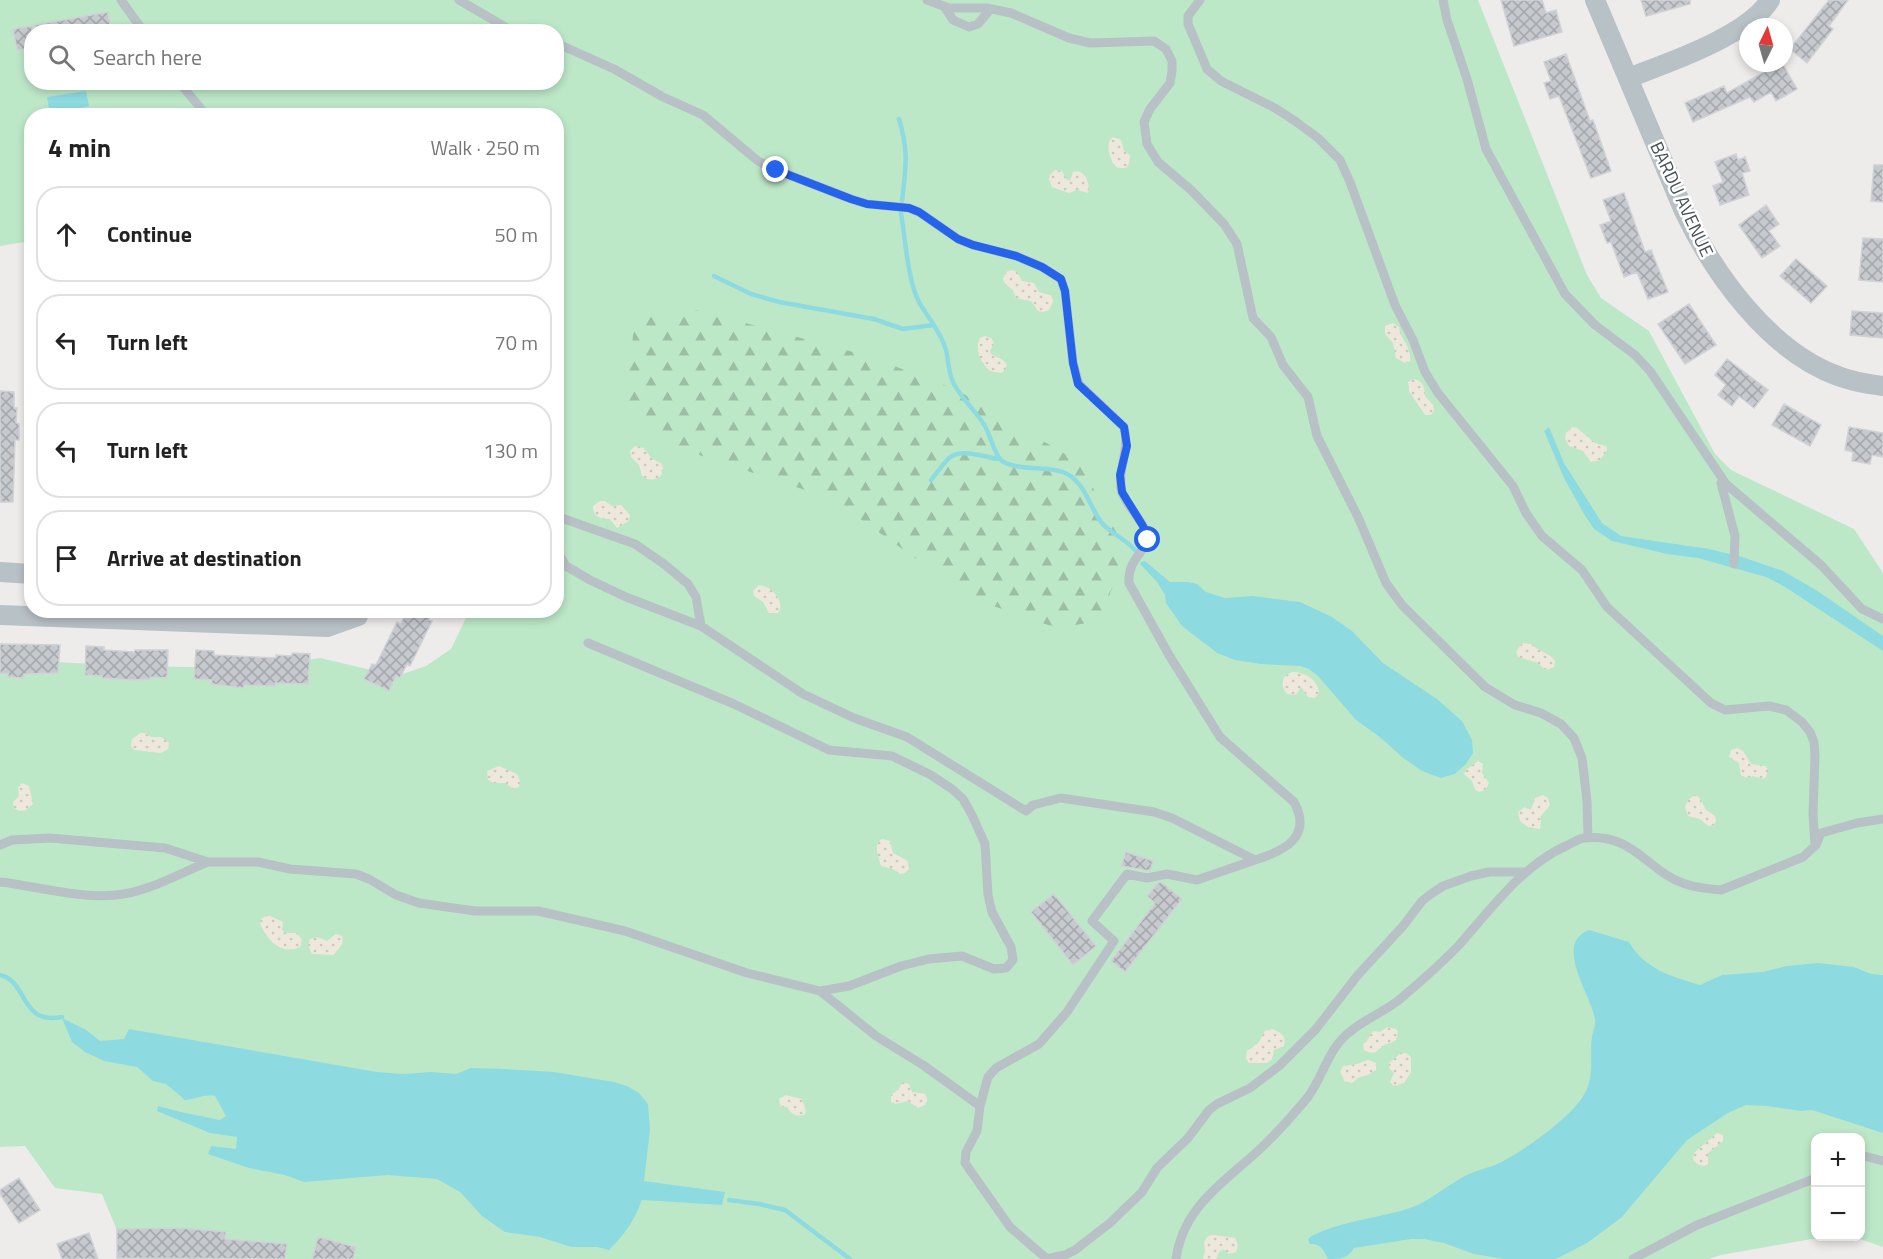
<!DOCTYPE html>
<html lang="en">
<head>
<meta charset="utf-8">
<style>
	:root { --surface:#fff; --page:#f2f2f2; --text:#222; --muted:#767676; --line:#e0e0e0 }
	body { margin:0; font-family:"Titillium Web",sans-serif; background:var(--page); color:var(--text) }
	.controls { position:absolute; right:18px; bottom:18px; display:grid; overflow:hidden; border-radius:12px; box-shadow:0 3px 9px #0003 }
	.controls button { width:54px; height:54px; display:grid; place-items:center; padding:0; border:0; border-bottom:2px solid var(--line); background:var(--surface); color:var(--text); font:30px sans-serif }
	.compass { position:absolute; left:1739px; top:18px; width:54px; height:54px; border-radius:50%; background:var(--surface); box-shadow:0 3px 9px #0003; rotate:5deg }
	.stop { position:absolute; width:18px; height:18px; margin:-14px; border:4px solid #2563eb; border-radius:50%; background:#fff }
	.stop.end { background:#2563eb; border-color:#fff; box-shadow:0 2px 6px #0008 }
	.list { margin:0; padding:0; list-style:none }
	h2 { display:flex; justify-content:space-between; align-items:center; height:78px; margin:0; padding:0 24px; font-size:26px }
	h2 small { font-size:20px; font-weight:400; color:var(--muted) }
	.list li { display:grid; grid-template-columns:39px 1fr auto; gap:18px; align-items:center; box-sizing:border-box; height:96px; margin:0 12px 12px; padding:0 12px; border:2px solid var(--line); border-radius:24px }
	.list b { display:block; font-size:22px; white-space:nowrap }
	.list em { font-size:20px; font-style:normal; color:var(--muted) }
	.icon { flex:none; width:33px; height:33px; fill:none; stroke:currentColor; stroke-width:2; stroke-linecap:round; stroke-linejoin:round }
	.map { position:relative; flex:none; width:1883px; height:1259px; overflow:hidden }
	.search { position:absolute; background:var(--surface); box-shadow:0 3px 9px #0003; left:24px; top:24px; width:540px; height:66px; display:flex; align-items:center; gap:15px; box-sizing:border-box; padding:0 21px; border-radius:24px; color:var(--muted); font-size:22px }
	.panel { position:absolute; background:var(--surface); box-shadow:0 3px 9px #0003; left:24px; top:108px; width:540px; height:510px; border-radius:24px }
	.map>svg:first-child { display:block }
</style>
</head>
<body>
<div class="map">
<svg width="1883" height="1259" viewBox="0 0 1883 1259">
	<defs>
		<pattern id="forest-firs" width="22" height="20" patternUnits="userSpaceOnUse" patternTransform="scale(1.5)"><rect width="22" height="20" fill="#bde8c8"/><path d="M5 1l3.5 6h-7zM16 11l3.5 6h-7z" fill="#9bbea5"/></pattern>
		<pattern id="sand-dots" width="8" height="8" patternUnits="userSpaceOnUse" patternTransform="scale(1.5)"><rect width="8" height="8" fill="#eee7dc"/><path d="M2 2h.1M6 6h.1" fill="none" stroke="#cdc8bf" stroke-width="1.8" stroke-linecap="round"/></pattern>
		<pattern id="building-cross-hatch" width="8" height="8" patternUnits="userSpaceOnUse" patternTransform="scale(1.5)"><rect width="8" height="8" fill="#c6c9ce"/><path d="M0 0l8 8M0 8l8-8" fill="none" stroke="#a3a6aa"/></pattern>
	</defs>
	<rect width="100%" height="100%" fill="#eeebeb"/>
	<!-- grass -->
	<path fill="#bde8c8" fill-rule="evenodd" d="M0,0h1478l109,275 14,23 48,33 66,123 16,16 123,59 29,44v674l-29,-10 6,-1v-98h-44v98l7,1 -102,18 -12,4h-1434l-28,-2 -129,-24 -16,-39 -47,-6 -30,-42 -25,1v-488l130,7 118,2 72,-10 77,18 29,-10 25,-17 16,-33v-5l89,-1v-494h-524l-1,125 -31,5zM32,32h524v50h-524z"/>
	<!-- forest -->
	<path fill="url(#forest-firs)" d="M689,308l179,48 89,34 120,71 46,78v22l-24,60 -42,7 -84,-29 -141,-100 -169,-56 -31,-28 -6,-20 9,-76z"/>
	<!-- sand -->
	<path fill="url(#sand-dots)" d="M1113,137l8,3 3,11 6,4 -1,9 -3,4h-8l-5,-4c-3,-9 -9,-20 0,-27z
		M1055,170l7,1 4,8 4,2 3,-9c11,-4 18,11 15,21l-11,-3 -8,3 -17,-6 -3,-8 1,-4z
		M1012,270l5,2 5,9 12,2 5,9 13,4 1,6 -4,8 -6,2 -5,-1 -7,-10 -15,-3 -3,-8 -8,-6 -2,-5 3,-7z
		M1393,323l6,4c1,12 13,21 11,34l-5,2 -9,-5 -3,-15 -8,-9v-8z
		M985,336l6,2 3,5 -4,8 1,3 12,6 4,5 -2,5 -4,3 -11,-2c-9,-9 -16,-20 -10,-33z
		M1414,379c9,2 11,9 11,17l8,9 1,6 -3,4h-6l-16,-24 -1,-9z
		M1572,427l5,1 18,15 11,3 1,4 -7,10 -9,2 -8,-11 -14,-5 -4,-7 1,-6z
		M635,446l9,2 8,11 9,4 2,5 -2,8c-6,5 -14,4 -19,0l-3,-11 -8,-8 -1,-6z
		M600,501h5l7,5 9,-1 9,10 -1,6 -12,7 -7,-9c-10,0 -17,-2 -17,-13z
		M759,585c12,1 27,16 19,28h-9l-6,-11 -9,-6 -1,-5z
		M1523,643l8,1c7,7 19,9 24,17l-1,6 -8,3 -10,-8 -18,-5 -2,-6z
		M1292,672c13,0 27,8 27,22l-5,4 -6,-1 -7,-10 -5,8 -9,-1c-7,-8 -6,-18 5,-22z
		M140,733h5l6,4h10l8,6 -1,6 -7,4 -27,-3 -3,-4 1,-7z
		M1737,748l6,3 8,13 14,2 3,4 -2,7 -3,2 -10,-3 -6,2 -6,-3 -2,-12 -10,-6 2,-7z
		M1478,761l5,3 -1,9 7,10 -3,6 -6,3 -5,-2 -3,-9 -8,-7 2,-4z
		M499,766l18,8 3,7 -1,6 -6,2 -7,-6h-12l-6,-3 -1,-9z
		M22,783l7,3 4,18 -7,6 -7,1 -5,-3 -1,-6 6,-6 -1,-8z
		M1543,795l5,3 2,7 -9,11 -1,13 -12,-2 -8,-6 -2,-9 7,-5 6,3 4,-12z
		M1695,795l4,2 7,13 9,6 1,5 -2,4 -6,1 -8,-7 -12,-3 -3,-9 3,-7z
		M882,839l8,2 3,12 15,8 1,8 -4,4 -5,1 -7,-5 -12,-3c-2,-9 -9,-22 1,-27z
		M268,915l15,7 -1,8 3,3h12l5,7 -2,7c-19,9 -34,-8 -40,-24l1,-4z
		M336,934l6,2c3,9 -4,12 -8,19l-22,-1 -4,-8 2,-7 7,-2 10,4z
		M1388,1027l8,2 2,3 -2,8c-3,2 -6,3 -10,4 -9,5 -10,13 -22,6l-1,-6 6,-6 1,-4 4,-3 6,1z
		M1272,1029c8,3 15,7 12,17l-10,4 -2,9 -5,4h-18l-3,-5 1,-7 11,-8 7,-12z
		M1401,1053h5l5,4v15l-7,11 -10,3 -4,-4 4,-9 -5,-5v-5z
		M1368,1060l8,3v7l-10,6 -7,1 -7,6 -7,-1 -5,-10 3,-6 14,-2z
		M903,1082l6,2 3,8 14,2 1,7 -2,4 -7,3 -10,-7 -12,3 -5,-2v-7l7,-5z
		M785,1095l17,4 4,12 -1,3c-8,4 -14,0 -18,-7h-6l-2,-8z
		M1717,1133l6,2v6l-15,12v11l-4,2 -7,-2 -4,-5 1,-6z
		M1214,1235l21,3 3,7 -2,7 -8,2 -4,-5 -5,3 -3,7h-13l2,-8 -1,-9 4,-6z"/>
	<!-- water -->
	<path fill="#8edae1" d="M86,91l3,15 -9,2 1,7h-31l-3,-18z
		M1549,427l15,36 38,60 19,13 88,13 33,8 41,14 33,19 67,46v15l-98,-64 -19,-10 -68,-19 -31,-4 -55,-13 -18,-12 -10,-15 -20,-36 -20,-47z
		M1145,561l25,21h18l9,2 9,8 19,6 28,-2 47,6 32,15 20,14 31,32 54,36 25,22 10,19 1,13 -7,11 -11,10 -14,4 -19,-7 -20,-14 -21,-19 -25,-18 -38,-44 -9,-7 -9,-3 -39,-2 -26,-4 -18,-7 -35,-27 -16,-23 -1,-8 -8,-13 -17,-18 1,-2z
		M1589,930l40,12c15,27 44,35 71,43l22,-10 41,-3 24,-6 31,-3 36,4 17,7 12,1v158l-71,-23 -11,1 -34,-5 -21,-1 -18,8 -41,27 -66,78 -34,25 -31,16h-52l-30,-5 -30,-11 -20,-4h-13l-57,9c-7,11 -13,11 -26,11 -4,-9 -8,-16 -18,-15l-2,-4 2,-3c32,-17 67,-18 100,-29 21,-7 39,-25 59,-34 9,-4 18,-6 26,-9 25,-11 71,-44 87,-67 14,-21 7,-39 10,-61 1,-6 4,-12 3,-18 -4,-24 -42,-76 -6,-89z
		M62,1018l24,12 14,11 24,-2 5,-10 248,43 26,2 28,-2 25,2 15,-6 35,1 48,3 60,10 13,4 12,7 9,11 2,26 -6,51 81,11 -3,13 -80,-5c-8,21 -17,34 -33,50l-12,-3h-26l-31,-10 -35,-5 -23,-16 -22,-24 -23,-13 -49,-4 -84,7 -19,-7 -36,-7 -41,-14 3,-8 25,3 1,-12 -27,-4 -53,-22 1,-5 23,6 39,8 6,-4 -11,-20c-11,-2 -19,3 -30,4l-19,-16 -13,-3 -16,-14 -33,-6 -19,-9 -13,-10z"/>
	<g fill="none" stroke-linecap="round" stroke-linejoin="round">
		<!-- stream -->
		<path stroke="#8edae1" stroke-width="4.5" d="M899,119c10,34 7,47 3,82
			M901,213c4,24 7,69 18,89 9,16 22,30 27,48 3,12 2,25 9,36 8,14 21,25 30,40 5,9 9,26 15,33 10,12 48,7 63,13 22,9 25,32 38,50 10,12 25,17 35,29
			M714,276l37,18 28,8 95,17 29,10 31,-4
			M931,480c6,-7 12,-16 18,-22 13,-11 37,0 51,1
			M0,975c29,7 19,50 62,42
			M729,1200l30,4 26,6 65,49"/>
	</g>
	<!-- building -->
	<path fill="url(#building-cross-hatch)" stroke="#d0d2d6" stroke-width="1.5" d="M1501,0h41l4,13 10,-3 6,22 -48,14z
		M1641,0h49v4l-44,12z
		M1829,0h19l-19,26 4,3 -26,34 -17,-14z
		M108,12l3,20h-75l-1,-7z
		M32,26v22l-15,2 -4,-21z
		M1566,54l24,67 3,-1 18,51 -20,7 -32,-82 -9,3 -6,-16 7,-2 -7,-19z
		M1780,63h2l15,26 -21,12 -5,-9 -17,10 -4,-5 -57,25 -8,-19 39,-17 3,7z
		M1736,154l2,6 7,-3 5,14 -8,2 7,22 -29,10 -7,-19 10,-4 -8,-20z
		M1874,165h9v37l-12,-1z
		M1624,193l21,59 6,-2 17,42 -20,7 -11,-27 -13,5 -13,-35 -4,1 -7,-18 11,-4 -8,-21z
		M1766,205l13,19 -10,7 11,15 -18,12 -23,-33z
		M1863,238l20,1v43l-24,-2z
		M1796,259l31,27 -16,17 -31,-27z
		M1689,304l27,41 -31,19 -27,-40z
		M1852,311l31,2v25l-33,-3z
		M1727,359l41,31 -14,18 -15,-12 -7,10 -14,-11 8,-10 -11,-10z
		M0,391l14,1v16h3l-1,15 3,1v16h-4l-2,62h-13z
		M1784,404l37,21 -11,21 -38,-21z
		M1849,427l34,6v24l-11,-2 -2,9 -18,-3 1,-9 -8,-2z
		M407,610h26l-5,10 4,1 -22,45 -3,-2 -7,14 -4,-2 -7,15 -25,-12 8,-15 4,1 21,-43 4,2z
		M0,644l60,1 -2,28 -34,1v4l-16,-1v-3l-8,-1z
		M86,646l18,1v3l30,2 1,-2h33l-1,28 -17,-1v2l-16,1 -32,-2v-2l-17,-1z
		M196,650l18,1v4l62,3v-3l16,1v-3l18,1 -2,30 -33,-1v3l-31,-1v3l-33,-4 1,-4 -18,-1z
		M1126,852l27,9 -3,10 -29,-5z
		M1161,882l21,17 -57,73 -14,-11 44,-58 -8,-7 11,-13z
		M1054,894l42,52 -23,19 -42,-53z
		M19,1178l21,32 -21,13 -19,-29v-4z
		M180,1228l46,4 -1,7 62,5 -2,15 -168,-1v-29z
		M89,1233l9,26h-36l-5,-15z
		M318,1237l38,10 -3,12h-41z"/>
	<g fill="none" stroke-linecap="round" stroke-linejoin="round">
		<!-- service -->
		<path stroke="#b8c1c6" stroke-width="9" d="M121,0l23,32
			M459,0l55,32
			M927,0l22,8h38l24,5 58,25 21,5 64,-2 12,8 6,12v10l-2,12 -20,26 -6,13 3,22 11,18 33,28 33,34 13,20 16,74 18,19 12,28 25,32 9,39 41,81 28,66 16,22 83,82 30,18 26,8 20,11 13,14 8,20 5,43 1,37
			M1200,0l-12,16v8l19,45 14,12 54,27 20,13 23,17 22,22 10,22 45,123 18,35 12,32 13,21 75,93 13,27 16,23 40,34 25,37 104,96 14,7 44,-4 17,4 16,12 8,10 4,10 1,14 -2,58 2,32
			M1443,0l4,20 20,59 19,70 79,145 30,31 40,30 15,16 76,113 95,81 41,44 21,10
			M944,6l9,14 16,7 9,-3 10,-12 -1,-4
			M556,43l58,26 49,28 40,18 55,46 18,9 75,29 16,5 42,4 10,4 39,27 15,6 43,11 26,11 19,12 4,12 8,72 6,21 45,43c6,22 -6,41 -3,62 3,13 16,25 22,37 2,5 4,10 5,14 -9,18 -20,22 -19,43l40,72 51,82 74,65c19,35 -10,49 -39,58l-83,-42 -18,-6 -93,-14 -28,7 -7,6 -119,-74 -53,-19 -51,-24 -102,-68 -75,-29 -36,-17 -24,-14 -10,-17
			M179,82l28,34
			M1721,483l14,53 -1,28
			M556,516l79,28 29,20 24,20 8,13 5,29
			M588,643l146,61 95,46 63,6 39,19 21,14 11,10 9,16 13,29 3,51 4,17 19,35 2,13 -7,8 -12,1 -32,-13 -33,3 -28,7 -52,20 -29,5
			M0,845l12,-5 38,-2 115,10 43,14h50l32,7 66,5 13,5 27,16 23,8 56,8h63l87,20 122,42 73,18 56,45 47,29 57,41 -3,25 -11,21 -1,11 45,64 37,32
			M0,882c35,4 82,17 116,13 30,-2 64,-22 92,-33
			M980,1106l8,-29 8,-9 43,-24 28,-32 47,-71 -22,-20 35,-47 20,4 20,-4 30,6 58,-20
			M1860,1155l23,6
			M1046,1259l19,-4 10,-5 35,-27 32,-31 15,-24 31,-30 21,-28 8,-6 33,-16 29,-22 37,-37 41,-53 46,-50 19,-25 9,-7 12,-8 28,-10 18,-4h36
			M1176,1259c7,-52 47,-76 83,-109 17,-16 34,-35 49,-53 14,-19 20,-46 38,-62 15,-14 36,-22 53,-35 20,-17 42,-36 60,-55 33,-37 63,-80 109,-100 6,-3 12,-7 17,-7 49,-5 62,33 100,46 12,4 24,5 36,6l82,-33 13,-12 5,-12 36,-10 26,-4
			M1633,1259l64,-34 119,-47"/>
		<!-- minor -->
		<path stroke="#b8c1c6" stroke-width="20" d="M1595,0l89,211c30,63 85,140 154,165 15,6 30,8 45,10
			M1628,78c39,-15 120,-42 142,-78
			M0,572l32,2
			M0,615l327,12 31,-11 2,-6"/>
	</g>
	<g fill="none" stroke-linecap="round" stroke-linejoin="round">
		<!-- route -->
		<path stroke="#2563eb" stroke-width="8" d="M776,170l75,29 16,5 42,4 10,4 39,27 15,6 43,11 26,11 19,12 4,12 8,72 5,21 46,43 3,19 -7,29 2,17 21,34 5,14"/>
	</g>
	<g text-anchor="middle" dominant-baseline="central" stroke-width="5" stroke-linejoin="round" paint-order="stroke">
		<!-- street labels -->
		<g font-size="18" fill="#465056" stroke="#fff">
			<text transform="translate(1682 199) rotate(65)">BARDU AVENUE</text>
		</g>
	</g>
</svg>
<div class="controls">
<button>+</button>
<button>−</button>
</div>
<svg class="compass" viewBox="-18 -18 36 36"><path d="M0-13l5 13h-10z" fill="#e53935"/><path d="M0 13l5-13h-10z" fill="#767676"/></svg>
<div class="stop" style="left:1148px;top:540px"></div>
<div class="stop end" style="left:776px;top:170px"></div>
<div class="search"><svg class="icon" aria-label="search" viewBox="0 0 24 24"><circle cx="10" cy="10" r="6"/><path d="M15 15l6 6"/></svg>Search here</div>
<section class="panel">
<h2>4 min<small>Walk · 250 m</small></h2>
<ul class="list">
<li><svg class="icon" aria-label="ahead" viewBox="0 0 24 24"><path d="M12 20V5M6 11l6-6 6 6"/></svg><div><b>Continue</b></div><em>50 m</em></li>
<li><svg class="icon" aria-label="left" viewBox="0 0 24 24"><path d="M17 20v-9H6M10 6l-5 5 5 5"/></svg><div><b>Turn left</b></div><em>70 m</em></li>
<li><svg class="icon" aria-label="left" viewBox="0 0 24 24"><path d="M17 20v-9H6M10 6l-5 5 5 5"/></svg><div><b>Turn left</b></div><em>130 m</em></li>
<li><svg class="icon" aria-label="arrive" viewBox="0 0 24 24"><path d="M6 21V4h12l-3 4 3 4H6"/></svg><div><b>Arrive at destination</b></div></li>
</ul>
</section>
</div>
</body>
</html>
